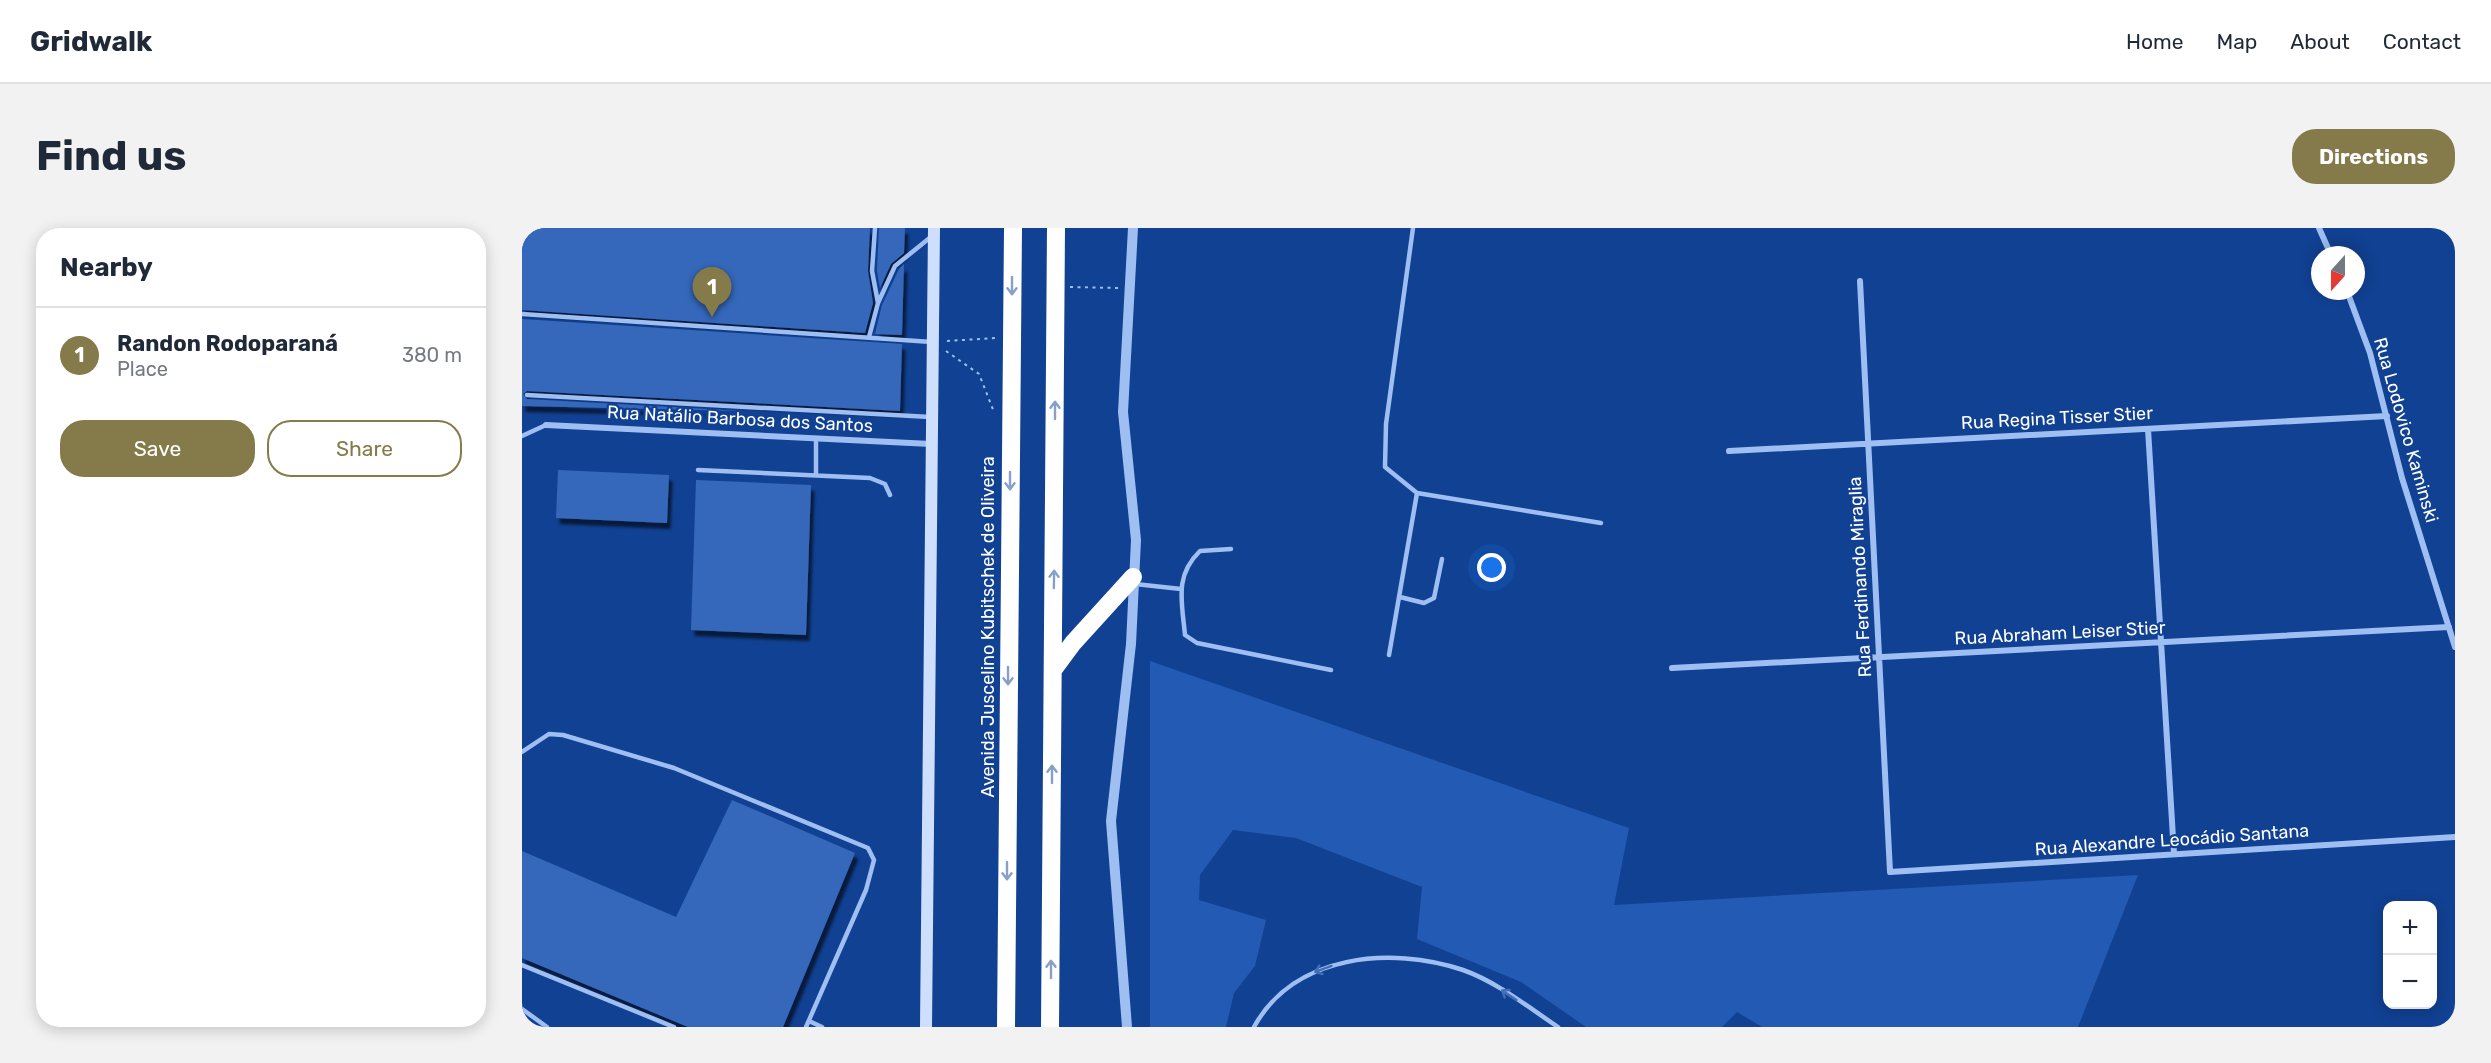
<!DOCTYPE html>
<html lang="en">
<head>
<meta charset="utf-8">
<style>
	:root { --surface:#fff; --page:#f2f2f3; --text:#1f2937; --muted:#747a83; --line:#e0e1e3; --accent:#847a4a }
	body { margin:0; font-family:Rubik,sans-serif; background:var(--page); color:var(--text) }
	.controls { position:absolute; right:18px; bottom:18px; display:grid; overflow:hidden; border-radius:12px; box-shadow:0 3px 15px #0003 }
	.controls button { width:54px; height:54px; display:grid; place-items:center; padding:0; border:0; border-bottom:2px solid var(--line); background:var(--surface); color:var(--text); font:30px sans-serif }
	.compass { position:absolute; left:1789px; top:18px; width:54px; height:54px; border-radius:50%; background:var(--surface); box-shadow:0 3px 15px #0003; rotate:201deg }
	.you { position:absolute; left:970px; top:340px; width:21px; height:21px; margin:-15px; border:4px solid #fff; border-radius:50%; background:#1a73e8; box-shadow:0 0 0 9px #1a73e833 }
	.badge { display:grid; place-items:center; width:39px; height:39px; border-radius:50%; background:var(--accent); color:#fff; font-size:20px; font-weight:700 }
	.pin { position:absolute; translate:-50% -50px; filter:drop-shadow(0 2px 3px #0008) }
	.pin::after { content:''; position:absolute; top:32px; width:21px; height:18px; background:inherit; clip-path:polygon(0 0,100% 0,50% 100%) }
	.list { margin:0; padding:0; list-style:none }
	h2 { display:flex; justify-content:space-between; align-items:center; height:78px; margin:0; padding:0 24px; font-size:26px }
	h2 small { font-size:20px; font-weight:400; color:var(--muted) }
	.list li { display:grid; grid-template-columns:39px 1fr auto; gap:18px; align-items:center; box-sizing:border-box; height:96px; padding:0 24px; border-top:2px solid var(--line) }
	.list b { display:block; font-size:22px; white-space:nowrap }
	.list p { margin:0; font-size:20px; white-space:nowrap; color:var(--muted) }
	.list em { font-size:20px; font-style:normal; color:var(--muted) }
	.actions { display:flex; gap:12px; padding:18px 24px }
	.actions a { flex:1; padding:14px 0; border:2px solid var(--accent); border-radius:24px; text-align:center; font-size:21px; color:var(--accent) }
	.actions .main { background:var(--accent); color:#fff }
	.map { position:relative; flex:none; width:1933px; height:799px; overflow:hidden; border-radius:24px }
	header { display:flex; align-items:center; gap:36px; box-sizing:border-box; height:84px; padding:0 30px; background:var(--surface); border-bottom:2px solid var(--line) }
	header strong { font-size:28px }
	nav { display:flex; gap:33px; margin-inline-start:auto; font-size:21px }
	.intro { display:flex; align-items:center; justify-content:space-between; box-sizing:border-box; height:144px; padding:0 36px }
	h1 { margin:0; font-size:42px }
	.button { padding:15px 27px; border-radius:24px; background:var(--accent); color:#fff; font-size:21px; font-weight:700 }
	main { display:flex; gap:36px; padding:0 36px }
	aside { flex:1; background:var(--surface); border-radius:24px; box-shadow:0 3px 15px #0003 }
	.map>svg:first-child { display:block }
</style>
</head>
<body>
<header>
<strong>Gridwalk</strong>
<nav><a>Home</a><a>Map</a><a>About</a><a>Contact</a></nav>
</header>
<div class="intro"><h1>Find us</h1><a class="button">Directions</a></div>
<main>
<aside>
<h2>Nearby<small></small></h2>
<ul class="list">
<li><span class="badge">1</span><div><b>Randon Rodoparaná</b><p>Place</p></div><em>380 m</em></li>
</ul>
<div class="actions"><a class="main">Save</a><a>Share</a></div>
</aside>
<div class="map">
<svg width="1933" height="799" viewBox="0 0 1933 799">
	<defs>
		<filter id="shadow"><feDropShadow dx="3.5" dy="6" stdDeviation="1.5" flood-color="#0009"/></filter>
	</defs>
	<rect width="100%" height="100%" fill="#114193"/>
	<!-- green -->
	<path fill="#235ab3" d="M628,433l479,167 -15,77 524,-30 -60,152h-316l-25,-15 -15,15h-136l-65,-45 -104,-43 5,-52 -126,-49 -63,-8 -33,45 -1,25 67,20 -11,46 -21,27 -8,34h-76z"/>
	<!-- building -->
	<path fill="#3568bb" filter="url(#shadow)" d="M0,0h348l-2,43 5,32 -8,30 -343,-23z
		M357,0h26l-1,25 -13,11 -11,24 -3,-17z
		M382,36l-2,71 -27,-1 7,-29 17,-36z
		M0,91l380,25 -2,67 -373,-20 -4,3 4,5 216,12 -221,-5z
		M36,242l111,5 -2,48 -111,-5z
		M174,252l115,5 -5,150 -115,-5z
		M210,572l123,53 -72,174h-95l-166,-69v-107l154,66z"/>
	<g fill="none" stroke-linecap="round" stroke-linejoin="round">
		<!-- path -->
		<path stroke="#9fbff3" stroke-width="2" stroke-dasharray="3 4.5" stroke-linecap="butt" d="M548,59l48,1
			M425,113l48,-3
			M424,123l33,23 15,38"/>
		<!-- service -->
		<path stroke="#9fbff3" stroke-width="4.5" d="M353,0l-3,43 6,32
			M891,0l-27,196 -1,43 32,26 184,30
			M0,86l410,28
			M347,109l9,-34 17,-37 37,-30
			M5,167l403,22
			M0,208l24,-11
			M176,242l172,8 15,6 5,11
			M294,247v-37
			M709,321l-31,2c-26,25 -18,51 -15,84l12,8 134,27
			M613,356l46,5
			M878,369l24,6 10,-5 8,-39
			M867,427l28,-162
			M0,524l27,-18 14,1 111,33 194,80 6,12 -8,30 -60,137
			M0,737l152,62
			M0,781l25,18
			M287,793l13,6
			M732,799c40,-73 137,-81 209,-57 34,12 65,37 95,57"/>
		<!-- minor -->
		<path stroke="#9fbff3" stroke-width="6" d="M1797,0l12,27
			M1338,53l30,591 565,-35
			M1825,63l23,62 32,125 53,169
			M24,197l385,19
			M1626,201l26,425
			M1207,223l658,-35
			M1150,440l777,-41"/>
		<!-- tertiary -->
		<path stroke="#9fbff3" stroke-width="10" d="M605,799l-16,-206 20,-177 5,-104 -13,-128 10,-184"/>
		<!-- secondary -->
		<path stroke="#cedffd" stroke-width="12" d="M404,799l8,-799"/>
		<!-- motorway -->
		<path stroke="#fff" stroke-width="18" d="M531,442l20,-27 60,-66
			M484,799l7,-799
			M528,799l6,-799"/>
	</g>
	<!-- one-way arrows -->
	<defs><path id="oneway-shaft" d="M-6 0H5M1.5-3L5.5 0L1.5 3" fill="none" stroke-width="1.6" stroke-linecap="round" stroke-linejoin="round" transform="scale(1.5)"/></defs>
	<g stroke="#88a0c9">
		<use href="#oneway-shaft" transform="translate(490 58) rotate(90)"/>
		<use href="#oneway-shaft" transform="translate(533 182) rotate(-90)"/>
		<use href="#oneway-shaft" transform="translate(488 253) rotate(90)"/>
		<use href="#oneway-shaft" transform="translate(532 351) rotate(-89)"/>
		<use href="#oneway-shaft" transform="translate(486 448) rotate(90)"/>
		<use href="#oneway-shaft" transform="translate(530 546) rotate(-90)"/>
		<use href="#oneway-shaft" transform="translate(485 643) rotate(90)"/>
		<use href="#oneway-shaft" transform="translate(529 741) rotate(-90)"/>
	</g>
	<g stroke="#436db5">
		<use href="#oneway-shaft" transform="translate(801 741) rotate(160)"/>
		<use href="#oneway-shaft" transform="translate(987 767) rotate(-146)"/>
	</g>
	<g text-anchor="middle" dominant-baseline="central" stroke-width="4.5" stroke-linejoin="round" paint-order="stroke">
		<!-- street labels -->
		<g font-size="18" fill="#fff" stroke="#114193">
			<text transform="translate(1535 190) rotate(-3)">Rua Regina Tisser Stier</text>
			<text transform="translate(218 191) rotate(3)">Rua Natálio Barbosa dos Santos</text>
			<text transform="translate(1884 202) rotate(74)">Rua Lodovico Kaminski</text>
			<text transform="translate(1338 349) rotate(-93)">Rua Ferdinando Miraglia</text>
			<text transform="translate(466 399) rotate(-90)">Avenida Juscelino Kubitschek de Oliveira</text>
			<text transform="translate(1538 405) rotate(-3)">Rua Abraham Leiser Stier</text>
			<text transform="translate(1650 612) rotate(-4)">Rua Alexandre Leocádio Santana</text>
		</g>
	</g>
</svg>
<div class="controls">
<button>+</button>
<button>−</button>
</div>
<svg class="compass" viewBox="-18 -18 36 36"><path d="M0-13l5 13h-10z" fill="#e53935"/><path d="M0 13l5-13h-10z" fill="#747a83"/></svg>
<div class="you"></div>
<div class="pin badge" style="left:190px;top:89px">1</div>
</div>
</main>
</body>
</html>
